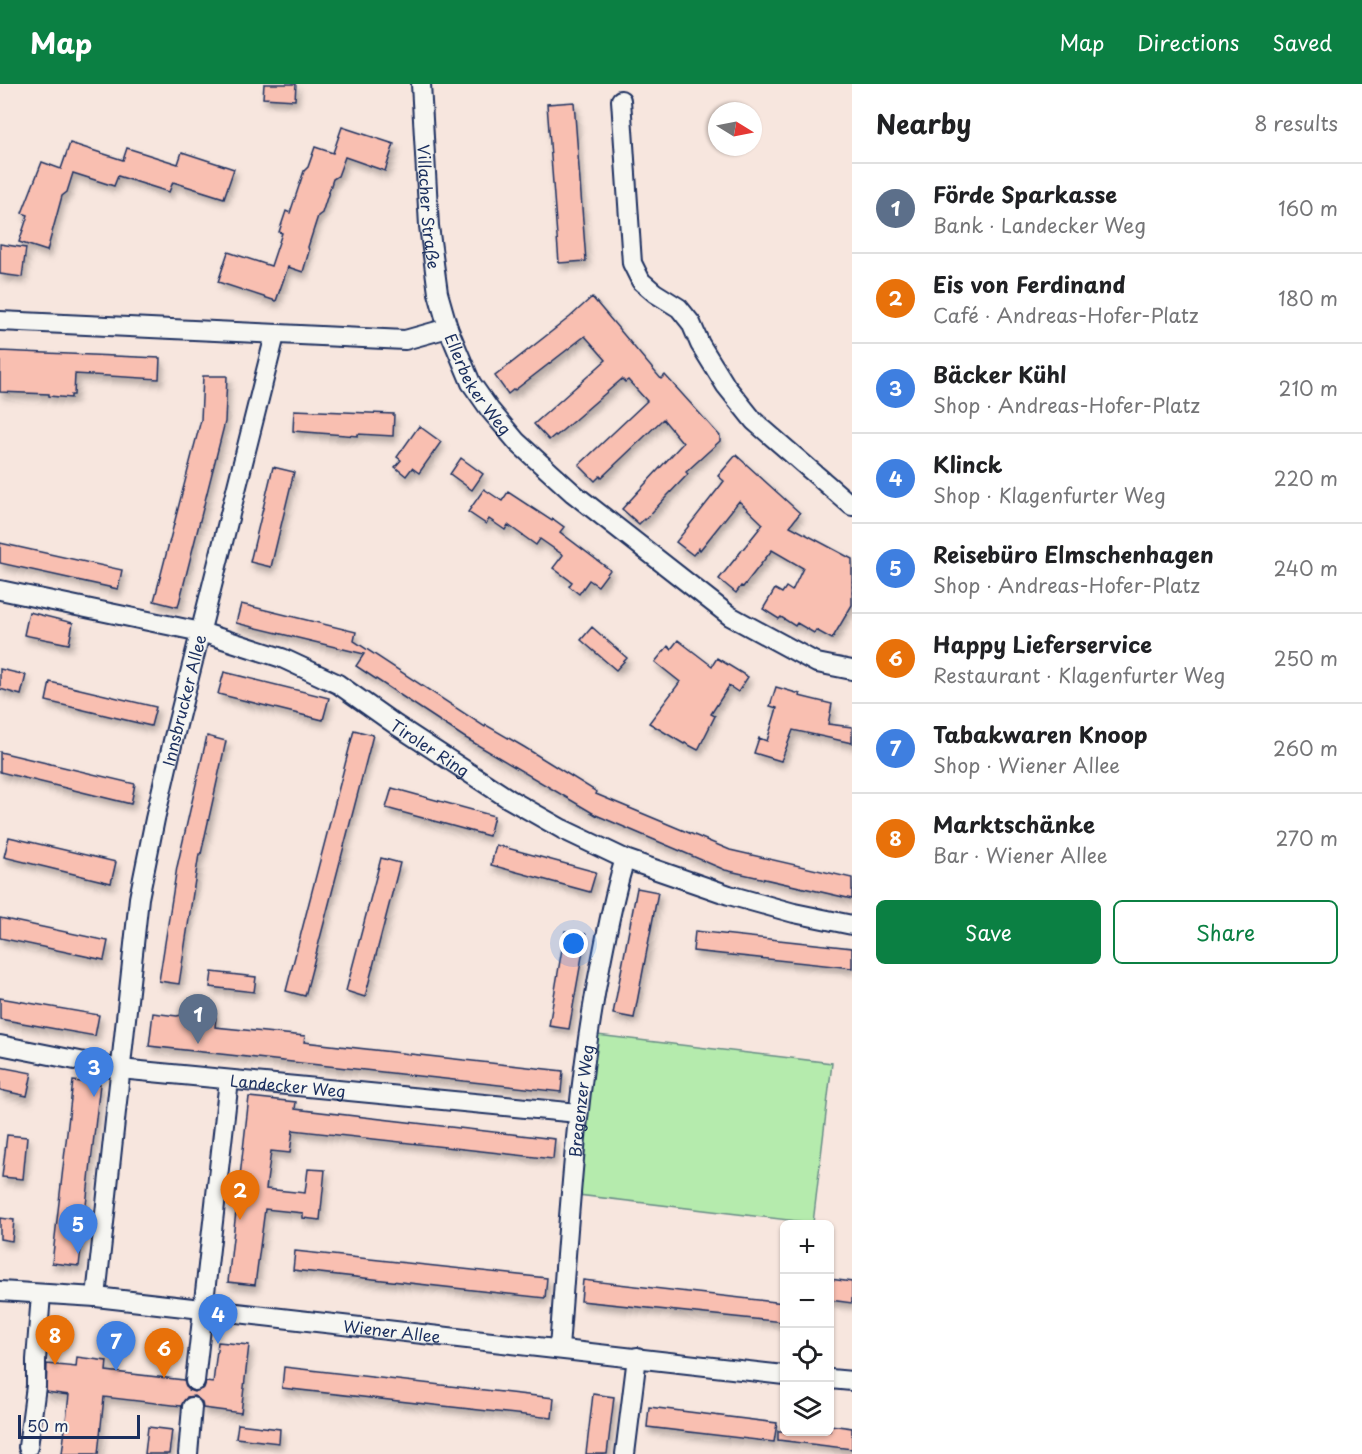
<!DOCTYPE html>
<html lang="en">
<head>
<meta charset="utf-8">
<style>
	:root { --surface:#fff; --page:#f2f2f2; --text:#202124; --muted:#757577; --line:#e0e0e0; --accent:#0b8043 }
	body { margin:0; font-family:"Playpen Sans",sans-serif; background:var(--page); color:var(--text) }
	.controls { position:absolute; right:18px; bottom:18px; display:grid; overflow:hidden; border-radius:9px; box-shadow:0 2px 4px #0004 }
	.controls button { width:54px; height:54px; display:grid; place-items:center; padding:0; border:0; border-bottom:2px solid var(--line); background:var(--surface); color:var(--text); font:30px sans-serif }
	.compass { position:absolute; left:708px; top:18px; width:54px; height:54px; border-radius:50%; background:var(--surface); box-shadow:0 2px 4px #0004; rotate:100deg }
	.scale { position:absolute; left:18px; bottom:15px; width:122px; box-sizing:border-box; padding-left:6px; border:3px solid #1b2f5e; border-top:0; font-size:16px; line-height:21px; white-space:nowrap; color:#1b2f5e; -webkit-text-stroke:4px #f6f6f2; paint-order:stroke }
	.you { position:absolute; left:574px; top:860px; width:21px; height:21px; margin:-15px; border:4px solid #fff; border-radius:50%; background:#1a73e8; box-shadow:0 0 0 9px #1a73e833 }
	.badge { display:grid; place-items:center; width:39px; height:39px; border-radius:50%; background:var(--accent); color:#fff; font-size:20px; font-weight:700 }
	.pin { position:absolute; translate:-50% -50px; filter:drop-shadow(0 2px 3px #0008) }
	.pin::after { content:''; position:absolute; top:32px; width:21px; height:18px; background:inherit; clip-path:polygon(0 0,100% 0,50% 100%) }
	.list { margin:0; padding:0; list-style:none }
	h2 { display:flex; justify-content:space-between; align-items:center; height:78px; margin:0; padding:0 24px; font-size:26px }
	h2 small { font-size:20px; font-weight:400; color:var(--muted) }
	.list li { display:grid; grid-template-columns:39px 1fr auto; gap:18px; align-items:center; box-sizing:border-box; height:90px; padding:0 24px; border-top:2px solid var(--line) }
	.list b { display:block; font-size:22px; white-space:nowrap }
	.list p { margin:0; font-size:20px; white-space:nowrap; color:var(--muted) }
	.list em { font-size:20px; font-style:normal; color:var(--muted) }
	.actions { display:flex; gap:12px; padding:18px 24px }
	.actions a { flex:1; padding:14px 0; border:2px solid var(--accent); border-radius:9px; text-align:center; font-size:21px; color:var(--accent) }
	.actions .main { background:var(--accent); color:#fff }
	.icon { flex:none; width:33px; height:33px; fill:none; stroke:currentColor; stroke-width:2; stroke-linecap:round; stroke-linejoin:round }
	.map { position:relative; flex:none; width:852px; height:1370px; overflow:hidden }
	header { display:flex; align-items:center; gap:36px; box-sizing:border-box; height:84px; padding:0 30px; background:var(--accent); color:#fff }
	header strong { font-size:28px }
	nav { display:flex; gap:33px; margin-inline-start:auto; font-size:21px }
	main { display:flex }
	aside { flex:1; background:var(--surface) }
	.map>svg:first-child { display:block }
</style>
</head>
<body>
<header>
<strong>Map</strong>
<nav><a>Map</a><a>Directions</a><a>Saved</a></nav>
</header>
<main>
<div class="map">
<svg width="852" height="1370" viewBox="0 0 852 1370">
	<defs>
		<filter id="shadow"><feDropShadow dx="3" dy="5.5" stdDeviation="3" flood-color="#0004"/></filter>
	</defs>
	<rect width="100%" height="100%" fill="#f7e6de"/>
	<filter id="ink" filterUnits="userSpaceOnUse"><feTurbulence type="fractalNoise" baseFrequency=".0167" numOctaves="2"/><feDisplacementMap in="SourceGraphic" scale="12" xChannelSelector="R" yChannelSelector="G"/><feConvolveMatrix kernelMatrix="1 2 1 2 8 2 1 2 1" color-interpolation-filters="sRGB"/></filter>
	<g filter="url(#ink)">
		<!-- park -->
		<path fill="#b5ebad" stroke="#688d86" stroke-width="1.5" d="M597,951l235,28 -19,160 -235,-28z"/>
		<!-- building -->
		<path fill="#f9bfb1" stroke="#1b2f5e" stroke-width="1.5" filter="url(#shadow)" d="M264,0h32l-1,16 -32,-2z
			M574,18l12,159 -27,2 -12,-159z
			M342,43l52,17 -9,27 -40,-14 -7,19 -5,3 -11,34 -4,3 -10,31 1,4 -6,21 -15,-5 -12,34 -58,-19 10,-30 43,14 11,-33 -3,-1 7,-21 4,2 14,-42 4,-4 7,-20 18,6z
			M70,59l53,17 4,-12 51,16 4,-12 52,17 -10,29 -51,-16 -4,10 -51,-16 -4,10 -41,-13 -6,19 -5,4 -15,55 -28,-9 9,-27 -6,-2 20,-51 19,7z
			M0,160l26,4 -4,29 -22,-3z
			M592,213l69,82 4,-4 55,61v5l-34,31 2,2 -21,22 -22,24 -1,-1 -5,5 -17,-15 61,-66 -20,-24 -62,59 -1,-2 -5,5 -16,-16 68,-64 -19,-21 -3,2 -3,-3 -66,57 -1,-1 -6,5 -15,-16 72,-64 -21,-24 -70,54 -1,-1 -6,5 -13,-18 75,-59z
			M0,267l160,7 -1,21 -84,-5 -1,21h-3v3l-22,-2v-2l-49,-2z
			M203,292h24l-2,46 -47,185 -24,-6 47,-181z
			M294,326l100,4 -1,22 -35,-2v2l-65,-5z
			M419,342l22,16 -22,31 -7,-5 -6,8 -11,-9 6,-7 -4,-3z
			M736,371l64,58 -10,13 62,33v46l-20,34 -16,-9 -2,3 -17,-10 -2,3 -14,-9 -2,2 -16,-10 12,-20 7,4 4,-6 6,4 11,-23 -31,-18 -29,37 -2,-1 -5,7 -17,-14 44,-55 -24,-23 -39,49 -1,-2 -6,7 -17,-13 45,-57 3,-4 -6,-5z
			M461,374l22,16 -11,16 -22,-16z
			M273,383l21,5 -23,95 -21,-5z
			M484,405l18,12 6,-9 44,29 1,-2 11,8 -4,5 50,38 -12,16 -9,-6 -10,14 -10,-8 3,-4 -19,-14 10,-13 -23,-16 -4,6 -28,-20 -3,5 -16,-11 -3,5 -18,-12z
			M0,459l122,27 -4,19 -118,-26z
			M241,520l115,28 -2,9 131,86 1,-2 38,22 73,45 -1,2 134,56 122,28v21l-127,-29 -129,-55 -132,-78 -108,-71 8,-12 -128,-31z
			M29,528l44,11 -4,21 -45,-9z
			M592,543l35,31 -11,12 -35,-30z
			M678,556l34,26 5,-8 31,19 -10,15 -9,-6 -18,28 4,2 -17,34 -13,-7 -1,1 -35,-21 31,-41 -25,-20 13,-16 3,3z
			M0,585l26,6 -5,20 -21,-6z
			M224,588l105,26 -6,22 -105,-26z
			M50,598l106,25 -5,19 -105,-25z
			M776,603l24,7 -1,2 33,8 -4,20 24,3v16l-59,-13 -12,31 -27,-8 5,-15 8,3 10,-33 -7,-2z
			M354,646l19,5 -68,261 -19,-5z
			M207,652l19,5 -25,113h-2l-20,130 -20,-3 18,-114z
			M0,668l135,32 -4,20 -131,-32z
			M392,704l102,28 -5,20 -103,-28z
			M9,753l107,25 -5,21 -107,-26z
			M496,761l100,27 -6,20 -99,-27z
			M381,774l19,5 -35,134 -19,-6z
			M637,804l21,4 -24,126 -21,-4z
			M0,834l108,23 -4,19 -104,-22z
			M565,847l21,3 -17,95 -20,-3z
			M695,847l157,17v20l-159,-17z
			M212,888l44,5 -2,15 -44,-5z
			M0,914l99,17 -4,21 -95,-17z
			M198,927l11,1 7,5 -1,10 90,9 -1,6 259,29 -2,21 -412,-46 4,-33 24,3z
			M0,983l32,6 -5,23 -27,-6z
			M73,997l27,3 -21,182 -27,-3z
			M249,1013l47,5 -1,7 260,30 -2,20 -260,-29 -3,23 -19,-2 -5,38 39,4 3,-24 17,1 -5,50 -17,-2v-5l-38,-4 -10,76 -27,-3z
			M7,1051l20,2 -4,42 -21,-2z
			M0,1134l14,2 -2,21 -12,-2z
			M295,1167l252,27 -2,20 -252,-28z
			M830,1195l22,3v21l-22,-3z
			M583,1196l201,23v19l-203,-21z
			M218,1258l31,3 -8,68 -38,-5 -1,-6 -8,-6 -7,1 -6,9 -77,-9 -6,57h-36l7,-59 -23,-3 1,-28 29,3 1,-10 30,4 -1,10 78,9 4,10 6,2 10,-4 2,-6 7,1z
			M284,1283l270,31 -2,20 -270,-30z
			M593,1310l21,3 -7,57h-21z
			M649,1323l128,16 -3,19 -127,-15z
			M238,1340l42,5 -1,14 -43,-5z
			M830,1341l22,3v21l-74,-9v-9h52z
			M148,1343l24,3 -3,24h-24z"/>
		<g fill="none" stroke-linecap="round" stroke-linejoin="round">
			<!-- minor casing -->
			<g stroke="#1b2f5e" stroke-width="22">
				<g id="minor">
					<path id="s1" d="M421,0l8,142 9,67 10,35 23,55 19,27 27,32 56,51 157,123 87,47 35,7"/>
					<path d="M621,16l11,163 9,18 14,12 24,15 12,15 9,21 26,42 28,35 98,85"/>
					<path d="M0,237l405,19 43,-12"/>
					<path id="s2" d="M0,506l201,42 81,26 56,26 58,41 113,74 53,30 63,30 104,36 65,18 58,12"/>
					<path id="s3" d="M0,961l120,24 458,44"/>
					<path id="s4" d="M0,1207l96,6 688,78"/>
					<path id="s5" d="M96,1213l43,-399 16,-79 18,-78 102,-406"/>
					<path id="s6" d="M559,1264c10,-129 17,-259 42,-386 7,-35 13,-69 24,-103"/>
					<path d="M830,1295l22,2"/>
					<path d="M195,1297l34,-301"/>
					<path d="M28,1363l8,-61v-26l5,-66"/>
					<path d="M188,1370l4,-47"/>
					<path d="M625,1370l12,-97"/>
				</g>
			</g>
			<!-- minor -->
			<use href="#minor" stroke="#f6f6f2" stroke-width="18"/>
		</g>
	</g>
	<g text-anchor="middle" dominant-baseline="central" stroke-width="4.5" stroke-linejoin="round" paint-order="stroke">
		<!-- street labels -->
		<g font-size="16" fill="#1b2f5e" stroke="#f6f6f2">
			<text stroke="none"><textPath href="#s1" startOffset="123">Villacher Straße</textPath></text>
			<text stroke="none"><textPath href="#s1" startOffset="310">Ellerbeker Weg</textPath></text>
			<text stroke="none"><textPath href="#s5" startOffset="604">Innsbrucker Allee</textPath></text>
			<text stroke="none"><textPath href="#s2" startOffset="464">Tiroler Ring</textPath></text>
			<text stroke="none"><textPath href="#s3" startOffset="291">Landecker Weg</textPath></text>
			<text stroke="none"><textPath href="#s6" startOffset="248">Bregenzer Weg</textPath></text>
			<text stroke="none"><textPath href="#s4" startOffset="394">Wiener Allee</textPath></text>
		</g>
	</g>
</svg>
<div class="controls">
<button>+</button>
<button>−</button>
<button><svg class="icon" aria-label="locate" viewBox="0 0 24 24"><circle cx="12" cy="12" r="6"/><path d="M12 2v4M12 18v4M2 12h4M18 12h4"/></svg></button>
<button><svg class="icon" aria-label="layers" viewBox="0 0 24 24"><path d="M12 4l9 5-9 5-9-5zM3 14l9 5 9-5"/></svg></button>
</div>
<svg class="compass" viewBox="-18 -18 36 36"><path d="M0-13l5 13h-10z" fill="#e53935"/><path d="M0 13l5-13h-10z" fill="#757577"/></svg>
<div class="scale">50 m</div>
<div class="you"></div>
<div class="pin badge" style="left:198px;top:960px;background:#5c6f8a">1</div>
<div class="pin badge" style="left:240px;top:1136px;background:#e8710a">2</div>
<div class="pin badge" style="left:94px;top:1013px;background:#3f7fe0">3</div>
<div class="pin badge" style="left:218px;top:1260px;background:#3f7fe0">4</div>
<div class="pin badge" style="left:78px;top:1170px;background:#3f7fe0">5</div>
<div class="pin badge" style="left:164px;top:1294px;background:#e8710a">6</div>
<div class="pin badge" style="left:116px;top:1287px;background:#3f7fe0">7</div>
<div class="pin badge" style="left:55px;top:1281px;background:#e8710a">8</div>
</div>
<aside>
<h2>Nearby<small>8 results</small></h2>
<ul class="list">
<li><span class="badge" style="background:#5c6f8a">1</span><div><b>Förde Sparkasse</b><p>Bank · Landecker Weg</p></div><em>160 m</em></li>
<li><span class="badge" style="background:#e8710a">2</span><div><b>Eis von Ferdinand</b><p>Café · Andreas-Hofer-Platz</p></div><em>180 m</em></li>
<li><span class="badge" style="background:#3f7fe0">3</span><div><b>Bäcker Kühl</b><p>Shop · Andreas-Hofer-Platz</p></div><em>210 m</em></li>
<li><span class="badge" style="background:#3f7fe0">4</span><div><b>Klinck</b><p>Shop · Klagenfurter Weg</p></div><em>220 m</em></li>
<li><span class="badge" style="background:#3f7fe0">5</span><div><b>Reisebüro Elmschenhagen</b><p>Shop · Andreas-Hofer-Platz</p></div><em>240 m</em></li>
<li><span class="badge" style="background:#e8710a">6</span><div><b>Happy Lieferservice</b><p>Restaurant · Klagenfurter Weg</p></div><em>250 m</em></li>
<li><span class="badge" style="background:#3f7fe0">7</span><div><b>Tabakwaren Knoop</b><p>Shop · Wiener Allee</p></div><em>260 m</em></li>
<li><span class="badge" style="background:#e8710a">8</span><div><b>Marktschänke</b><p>Bar · Wiener Allee</p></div><em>270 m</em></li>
</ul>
<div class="actions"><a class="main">Save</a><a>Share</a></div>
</aside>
</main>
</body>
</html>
